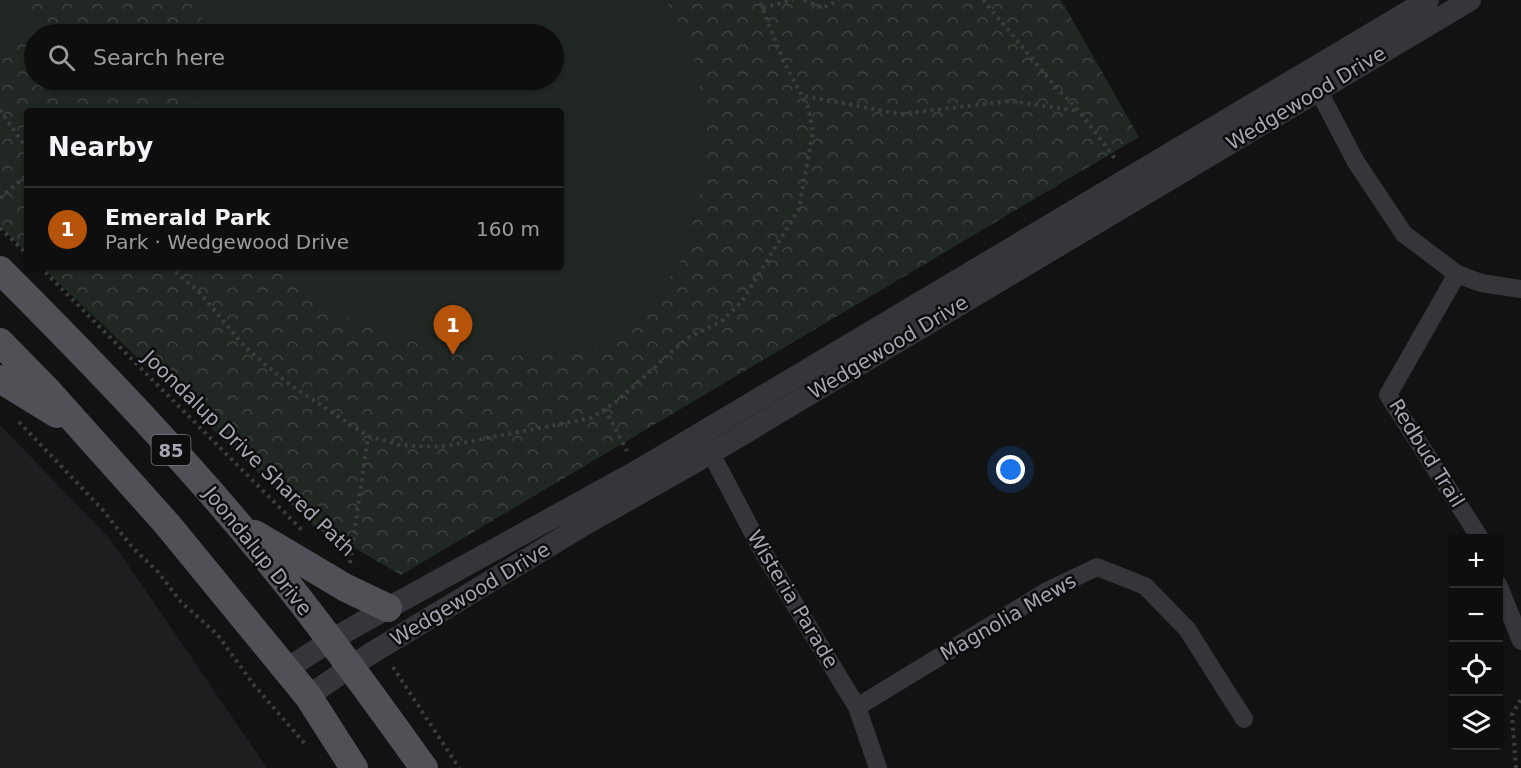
<!DOCTYPE html>
<html lang="en">
<head>
<meta charset="utf-8">
<style>
	:root { --surface:#0e0e0e; --page:#171717; --text:#f1f3f6; --muted:#9b9c9e; --line:#2e2e2e; --accent:#b45309 }
	body { margin:0; font-family:"DejaVu Sans",sans-serif; background:var(--page); color:var(--text) }
	.controls { position:absolute; right:18px; bottom:18px; display:grid; overflow:hidden; border-radius:6px; box-shadow:0 2px 4px #0004 }
	.controls button { width:54px; height:54px; display:grid; place-items:center; padding:0; border:0; border-bottom:2px solid var(--line); background:var(--surface); color:var(--text); font:30px sans-serif }
	.you { position:absolute; left:1011px; top:470px; width:21px; height:21px; margin:-15px; border:4px solid #fff; border-radius:50%; background:#1a73e8; box-shadow:0 0 0 9px #1a73e833 }
	.badge { display:grid; place-items:center; width:39px; height:39px; border-radius:50%; background:var(--accent); color:#fff; font-size:20px; font-weight:700 }
	.pin { position:absolute; translate:-50% -50px; filter:drop-shadow(0 2px 3px #0008) }
	.pin::after { content:''; position:absolute; top:32px; width:21px; height:18px; background:inherit; clip-path:polygon(0 0,100% 0,50% 100%) }
	.list { margin:0; padding:0; list-style:none }
	h2 { display:flex; justify-content:space-between; align-items:center; height:78px; margin:0; padding:0 24px; font-size:26px }
	h2 small { font-size:20px; font-weight:400; color:var(--muted) }
	.list li { display:grid; grid-template-columns:39px 1fr auto; gap:18px; align-items:center; box-sizing:border-box; height:84px; padding:0 24px; border-top:2px solid var(--line) }
	.list b { display:block; font-size:22px; white-space:nowrap }
	.list p { margin:0; font-size:20px; white-space:nowrap; color:var(--muted) }
	.list em { font-size:20px; font-style:normal; color:var(--muted) }
	.icon { flex:none; width:33px; height:33px; fill:none; stroke:currentColor; stroke-width:2; stroke-linecap:round; stroke-linejoin:round }
	.map { position:relative; flex:none; width:1521px; height:768px; overflow:hidden }
	.search { position:absolute; background:var(--surface); box-shadow:0 2px 4px #0004; left:24px; top:24px; width:540px; height:66px; display:flex; align-items:center; gap:15px; box-sizing:border-box; padding:0 21px; border-radius:33px; color:var(--muted); font-size:22px }
	.panel { position:absolute; background:var(--surface); box-shadow:0 2px 4px #0004; left:24px; top:108px; width:540px; height:162px; border-radius:6px }
	.map>svg:first-child { display:block }
</style>
</head>
<body>
<div class="map">
<svg width="1521" height="768" viewBox="0 0 1521 768">
	<defs>
		<pattern id="forest-crowns" width="20" height="18" patternUnits="userSpaceOnUse" patternTransform="scale(1.5)"><rect width="20" height="18" fill="#212723"/><path d="M2 6a3 3 0 1 1 6 0M12 15a3 3 0 1 1 6 0" fill="none" stroke="#3e4341"/></pattern>
	</defs>
	<rect width="100%" height="100%" fill="#121213"/>
	<!-- built -->
	<path fill="#1e1e20" d="M0,425l111,115 156,228h-267z"/>
	<!-- forest -->
	<path fill="url(#forest-crowns)" fill-rule="evenodd" d="M0,0h1061l78,137 -738,438 -50,-29 -35,-18 -274,-261h519v-156h-534v142l-27,-26zM34,34h520v46h-520z"/>
	<!-- garden -->
	<path fill="#212723" d="M0,0h14l21,21 -31,30 -4,-5z
		M210,0h454l5,6 28,63 9,65 -7,69 -20,61 -30,45 -34,30 -40,14 -65,3 -90,-12 -85,-32 -54,-39 -4,-6h284v-156h-362l-3,-31h358v-46h-355v-10z"/>
	<g fill="none" stroke-linecap="round" stroke-linejoin="round">
		<!-- path -->
		<path stroke="#3c3c41" stroke-width="4" stroke-dasharray="3 4.5" stroke-linecap="butt" d="M804,0l19,8 16,-8
			M983,0l71,85 25,26 37,49
			M763,8l30,-8
			M805,96l95,18 110,-13 69,10
			M0,110l27,39
			M0,198l27,-23
			M0,228l27,26
			M40,267l264,265
			M170,267l29,25 46,55 41,35 82,54 31,9 42,2 150,-29 26,-17 69,-62 37,-19 19,-19 57,-92 14,-78 -5,-24 -25,-47 -24,-60
			M605,409l22,42
			M19,422l83,87 30,38 26,25 23,30 36,32 37,51 52,60
			M350,563l18,-127
			M393,667l66,101
			M1516,768l-4,-53 9,-16"/>
		<!-- minor -->
		<path stroke="#36353a" stroke-width="18" d="M1313,80l43,82 48,72 53,40 24,9 40,6
			M1457,274l-69,121 92,143
			M705,442l58,110 94,155 21,61
			M1498,584l23,57
			M857,707l192,-117 48,-23 48,19 42,43 57,90"/>
		<!-- tertiary -->
		<path stroke="#36353a" stroke-width="22" d="M285,670l45,-29 29,-17 280,-154 789,-470
			M308,696l62,-42 212,-128 129,-73 759,-453"/>
		<!-- primary -->
		<path stroke="#505056" stroke-width="28" d="M0,270c100,100 200,204 288,315 48,60 92,122 136,183
			M0,342l48,49 119,133 141,172 46,72
			M0,379l57,35
			M255,534l91,54 42,20"/>
	</g>
	<g text-anchor="middle" dominant-baseline="central" stroke-width="5" stroke-linejoin="round" paint-order="stroke">
		<!-- shield labels -->
		<rect fill="#0d0d0e" stroke="#777881" stroke-width="1.5" x="151.5" y="435" width="39" height="30" rx="4.5"/>
		<g font-size="18" font-weight="bold" fill="#a5a6b2">
			<text x="171" y="450">85</text>
		</g>
		<!-- street labels -->
		<g font-size="20" fill="#a5a6b2" stroke="#0d0d0e">
			<text transform="translate(1306 98) rotate(-31)">Wedgewood Drive</text>
			<text transform="translate(888 347) rotate(-31)">Wedgewood Drive</text>
			<text transform="translate(249 453) rotate(44)">Joondalup Drive Shared Path</text>
			<text transform="translate(1427 453) rotate(58)">Redbud Trail</text>
			<text transform="translate(258 551) rotate(51)">Joondalup Drive</text>
			<text transform="translate(470 594) rotate(-31)">Wedgewood Drive</text>
			<text transform="translate(793 599) rotate(59)">Wisteria Parade</text>
			<text transform="translate(1008 617) rotate(-30)">Magnolia Mews</text>
		</g>
	</g>
</svg>
<div class="controls">
<button>+</button>
<button>−</button>
<button><svg class="icon" aria-label="locate" viewBox="0 0 24 24"><circle cx="12" cy="12" r="6"/><path d="M12 2v4M12 18v4M2 12h4M18 12h4"/></svg></button>
<button><svg class="icon" aria-label="layers" viewBox="0 0 24 24"><path d="M12 4l9 5-9 5-9-5zM3 14l9 5 9-5"/></svg></button>
</div>
<div class="you"></div>
<div class="pin badge" style="left:453px;top:355px">1</div>
<div class="search"><svg class="icon" aria-label="search" viewBox="0 0 24 24"><circle cx="10" cy="10" r="6"/><path d="M15 15l6 6"/></svg>Search here</div>
<section class="panel">
<h2>Nearby<small></small></h2>
<ul class="list">
<li><span class="badge">1</span><div><b>Emerald Park</b><p>Park · Wedgewood Drive</p></div><em>160 m</em></li>
</ul>
</section>
</div>
</body>
</html>
